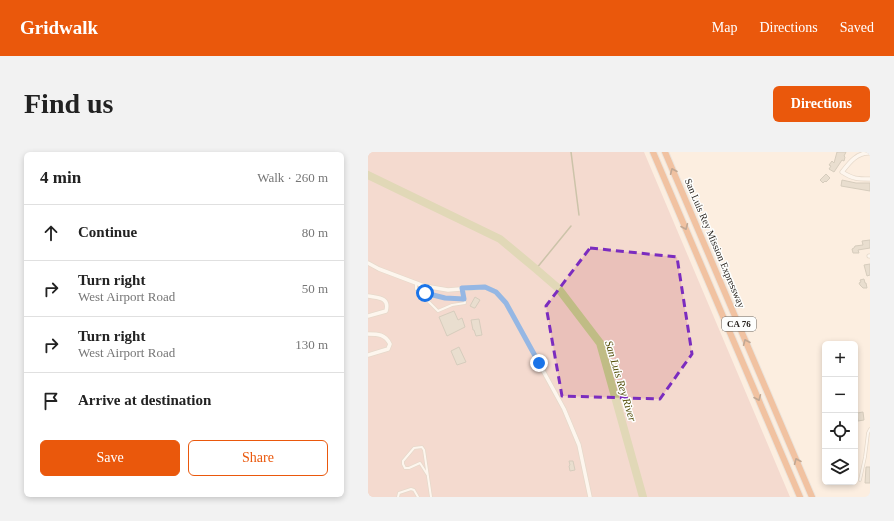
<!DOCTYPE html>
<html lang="en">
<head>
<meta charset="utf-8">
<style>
	:root { --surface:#fff; --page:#f2f2f2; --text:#222; --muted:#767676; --line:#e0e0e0; --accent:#ea580c }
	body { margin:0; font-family:Georgia,serif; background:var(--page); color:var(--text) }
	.controls { position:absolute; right:12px; bottom:12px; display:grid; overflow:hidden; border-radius:6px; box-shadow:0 2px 6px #0003 }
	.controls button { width:36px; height:36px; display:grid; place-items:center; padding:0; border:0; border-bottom:1px solid var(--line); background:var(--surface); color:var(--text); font:20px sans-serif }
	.stop { position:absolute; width:12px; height:12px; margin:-9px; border:3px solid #1a73e8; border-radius:50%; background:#fff }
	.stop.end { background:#1a73e8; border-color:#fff; box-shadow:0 1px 4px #0008 }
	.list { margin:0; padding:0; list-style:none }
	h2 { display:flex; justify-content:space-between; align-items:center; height:52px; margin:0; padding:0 16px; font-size:17px }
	h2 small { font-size:13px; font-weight:400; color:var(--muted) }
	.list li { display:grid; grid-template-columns:26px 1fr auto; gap:12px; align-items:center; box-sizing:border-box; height:56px; padding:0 16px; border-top:1px solid var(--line) }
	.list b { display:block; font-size:15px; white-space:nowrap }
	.list p { margin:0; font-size:13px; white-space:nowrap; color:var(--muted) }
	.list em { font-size:13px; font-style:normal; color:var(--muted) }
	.actions { display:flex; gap:8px; padding:12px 16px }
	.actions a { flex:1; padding:9px 0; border:1px solid var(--accent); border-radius:6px; text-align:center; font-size:14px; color:var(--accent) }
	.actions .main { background:var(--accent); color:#fff }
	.icon { flex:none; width:22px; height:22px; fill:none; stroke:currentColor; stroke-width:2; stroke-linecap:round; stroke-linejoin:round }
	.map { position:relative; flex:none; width:502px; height:345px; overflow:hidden; border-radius:6px }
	header { display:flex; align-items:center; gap:24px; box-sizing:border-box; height:56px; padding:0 20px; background:var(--accent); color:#fff }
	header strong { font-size:19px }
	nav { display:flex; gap:22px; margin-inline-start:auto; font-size:14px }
	.intro { display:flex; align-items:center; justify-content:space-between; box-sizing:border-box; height:96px; padding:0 24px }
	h1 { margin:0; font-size:28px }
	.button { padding:10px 18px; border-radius:6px; background:var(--accent); color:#fff; font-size:14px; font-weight:700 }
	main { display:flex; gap:24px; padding:0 24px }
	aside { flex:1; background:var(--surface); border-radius:6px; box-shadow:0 2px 6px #0003 }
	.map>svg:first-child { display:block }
</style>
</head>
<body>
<header>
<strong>Gridwalk</strong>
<nav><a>Map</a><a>Directions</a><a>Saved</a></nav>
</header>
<div class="intro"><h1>Find us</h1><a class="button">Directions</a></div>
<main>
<aside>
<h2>4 min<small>Walk · 260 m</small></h2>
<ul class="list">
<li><svg class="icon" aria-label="ahead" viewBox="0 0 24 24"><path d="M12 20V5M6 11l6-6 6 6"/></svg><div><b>Continue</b></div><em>80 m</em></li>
<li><svg class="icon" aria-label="right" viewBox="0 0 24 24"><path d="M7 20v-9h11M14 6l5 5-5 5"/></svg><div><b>Turn right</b><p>West Airport Road</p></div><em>50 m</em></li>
<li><svg class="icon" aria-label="right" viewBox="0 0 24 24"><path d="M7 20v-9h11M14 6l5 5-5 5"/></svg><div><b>Turn right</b><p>West Airport Road</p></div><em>130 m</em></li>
<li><svg class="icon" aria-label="arrive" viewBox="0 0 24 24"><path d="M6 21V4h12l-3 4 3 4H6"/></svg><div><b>Arrive at destination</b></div></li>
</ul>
<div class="actions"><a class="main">Save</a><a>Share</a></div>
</aside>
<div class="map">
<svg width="502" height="345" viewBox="0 0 502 345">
	<rect width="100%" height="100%" fill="#fceee0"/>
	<!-- green -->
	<path fill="#eac1ba" d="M0,0h276l146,345h-422z"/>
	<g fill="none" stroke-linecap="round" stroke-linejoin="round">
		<!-- stream -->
		<path stroke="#928e66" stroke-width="1.5" d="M203,0l8,63
			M168,117l35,-43"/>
		<!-- river -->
		<path stroke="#c0bc85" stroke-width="8" d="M0,23l132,64 36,30 22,19 42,55 43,154"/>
	</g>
	<!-- building -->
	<path fill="#d2caba" stroke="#a9a292" d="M469,0h9l-2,4 1,1 -1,4 -2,-1 -8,12 -5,-3 2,-3 -2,-1 3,-4 2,2z
		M458,22l4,4 -4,4 -1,-1 -2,2 -3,-3z
		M474,28l14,3h14v8l-29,-5z
		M502,88v8l-12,2 1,3h-6l-1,-4 2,-1 1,-2 8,-1 -1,-4z
		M502,112v11l-3,1 -3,-11z
		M496,127l1,4h1l1,5h-4l-3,-3 -1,-2 2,-1 -1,-2z
		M107,145l5,3 -5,8h-1l-4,-2z
		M86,159l4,9 4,-2 3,9 -18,9 -8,-19z
		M111,167l3,16 -6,1 -2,-6h-1l-2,-10z
		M91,195l7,15 -9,3 -6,-14z
		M495,260l1,8 -6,1 -1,-8z
		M201,309h4l2,9 -5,1 -1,-5 1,-1z
		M498,315h4v16h-5z"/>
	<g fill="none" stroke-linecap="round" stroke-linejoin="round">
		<!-- service casing -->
		<g stroke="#ccbfb2" stroke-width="3.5">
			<path id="service" d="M48,131v6c15,8 31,9 48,10l-2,-9
				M50,139l20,20 14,-6 13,-2 -1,-4
				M59,322l-7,-11 -11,5h-4l-2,-4v-3l11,-13 8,-1 2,3 7,47
				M492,328l5,-23 3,-24 2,-4
				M30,345l1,-4 12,-4 3,1 4,7"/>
		</g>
		<!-- minor casing -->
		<g stroke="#ccbfb2" stroke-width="5">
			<path id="minor" d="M502,1c-13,-1 -21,10 -28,19 11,7 15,7 28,7
				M501,104h1
				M0,111l11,6 45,17 24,4 37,-3 11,5 10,11 58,106 15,36 11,52
				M0,144c10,2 22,1 18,15l-18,5
				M0,182c10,0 17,0 22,10l-2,5 -20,6"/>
		</g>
		<!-- trunk casing -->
		<g stroke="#d8d7d6" stroke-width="8">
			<path id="trunk" d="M285,0l147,345
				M297,0l147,345"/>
		</g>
		<!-- service -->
		<use href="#service" stroke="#fff" stroke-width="2"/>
		<!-- minor -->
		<use href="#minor" stroke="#fff" stroke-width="3.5"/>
		<!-- trunk -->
		<use href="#trunk" stroke="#e48c56" stroke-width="6"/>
	</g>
	<!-- one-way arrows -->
	<defs><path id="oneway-chevron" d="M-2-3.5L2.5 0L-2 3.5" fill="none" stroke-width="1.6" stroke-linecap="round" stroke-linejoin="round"/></defs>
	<g stroke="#7c5237">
		<use href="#oneway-chevron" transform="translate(305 19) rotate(-113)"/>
		<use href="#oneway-chevron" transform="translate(317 75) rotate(67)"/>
		<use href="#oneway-chevron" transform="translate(378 190) rotate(-113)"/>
		<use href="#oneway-chevron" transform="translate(390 246) rotate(67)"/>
		<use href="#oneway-chevron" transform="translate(429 309) rotate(-113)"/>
	</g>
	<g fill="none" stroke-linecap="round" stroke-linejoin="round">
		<!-- route -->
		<path stroke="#1a73e8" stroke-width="5" d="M57,141l20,5 19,1 -2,-11 23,-1 11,5 10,11 33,60"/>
	</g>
	<!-- marked area -->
	<path d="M0 0H502V345H0ZM222,96l87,9 15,97 -32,45 -98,-3 -16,-90z" fill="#fceee0" fill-opacity=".55" fill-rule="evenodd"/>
	<path fill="none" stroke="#7b2cbf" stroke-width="3" stroke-dasharray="8 5" stroke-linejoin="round" d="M222,96l87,9 15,97 -32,45 -98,-3 -16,-90z"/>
	<g text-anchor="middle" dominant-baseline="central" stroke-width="3" stroke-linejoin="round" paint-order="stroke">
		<!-- shield labels -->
		<rect fill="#fdfefd" stroke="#676460" stroke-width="1" x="354" y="165" width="34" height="14" rx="3"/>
		<g font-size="9" font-weight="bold" fill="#27221d">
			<text x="371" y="172">CA 76</text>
		</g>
		<!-- street labels -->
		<g font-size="10" fill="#27221d" stroke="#fdfefd">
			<text transform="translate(347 91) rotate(67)">San Luis Rey Mission Expressway</text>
		</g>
		<!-- water labels -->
		<g font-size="11" font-style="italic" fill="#504a05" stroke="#fdfefd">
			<text transform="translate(253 229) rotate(73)">San Luis Rey River</text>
		</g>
	</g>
</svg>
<div class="controls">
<button>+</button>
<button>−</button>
<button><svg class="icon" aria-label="locate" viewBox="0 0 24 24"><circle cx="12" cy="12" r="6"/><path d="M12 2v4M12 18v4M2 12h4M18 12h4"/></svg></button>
<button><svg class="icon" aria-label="layers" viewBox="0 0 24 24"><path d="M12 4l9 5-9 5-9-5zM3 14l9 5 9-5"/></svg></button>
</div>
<div class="stop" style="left:57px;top:141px"></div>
<div class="stop end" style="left:171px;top:211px"></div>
</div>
</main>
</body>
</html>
